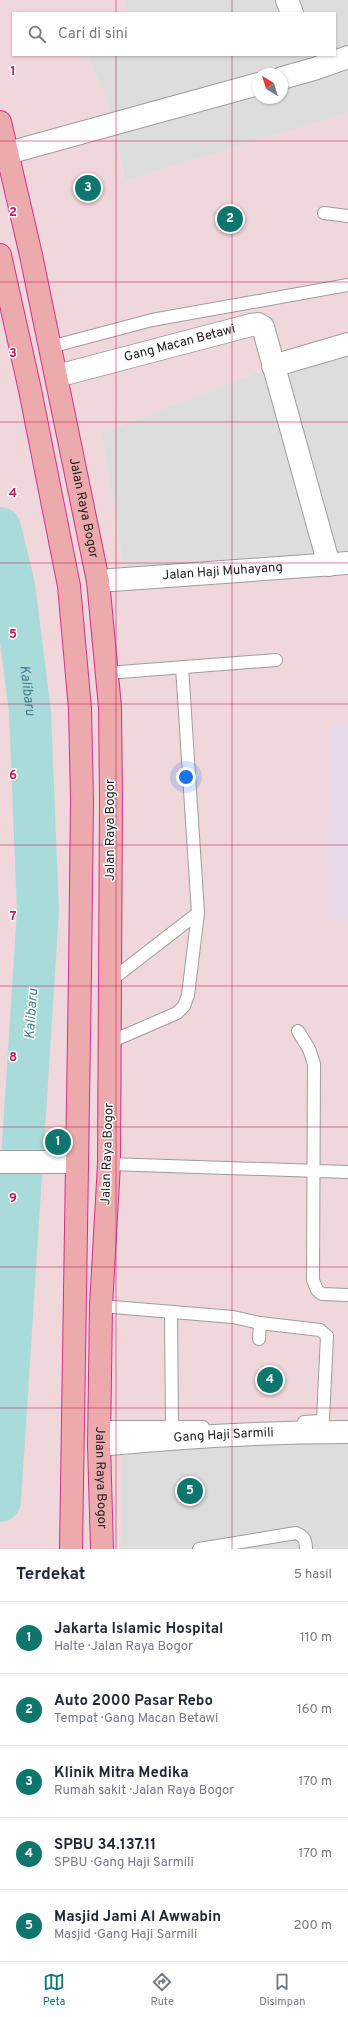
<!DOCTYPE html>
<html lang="id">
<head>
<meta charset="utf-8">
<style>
	:root { --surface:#fff; --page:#f6f6f7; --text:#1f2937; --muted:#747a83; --line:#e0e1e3; --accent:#0f766e }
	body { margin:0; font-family:Overpass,sans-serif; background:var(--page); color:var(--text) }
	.compass { position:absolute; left:252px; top:68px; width:36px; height:36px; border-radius:50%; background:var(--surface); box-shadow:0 1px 3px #0004; rotate:322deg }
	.you { position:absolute; left:186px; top:777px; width:14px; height:14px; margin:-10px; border:3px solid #fff; border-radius:50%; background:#1a73e8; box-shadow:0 0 0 6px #1a73e833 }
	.badge { display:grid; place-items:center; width:26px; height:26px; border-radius:50%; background:var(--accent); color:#fff; font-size:13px; font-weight:700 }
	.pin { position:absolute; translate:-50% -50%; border:2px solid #fff; box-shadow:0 1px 4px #0006 }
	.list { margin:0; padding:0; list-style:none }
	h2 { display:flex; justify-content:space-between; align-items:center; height:52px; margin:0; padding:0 16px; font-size:17px }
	h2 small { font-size:13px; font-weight:400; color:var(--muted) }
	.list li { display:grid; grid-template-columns:26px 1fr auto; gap:12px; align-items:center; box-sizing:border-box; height:72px; padding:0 16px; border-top:1px solid var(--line) }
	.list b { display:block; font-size:15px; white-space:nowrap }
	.list p { margin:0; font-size:13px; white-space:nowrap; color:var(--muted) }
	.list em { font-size:13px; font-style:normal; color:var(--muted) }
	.icon { flex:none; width:22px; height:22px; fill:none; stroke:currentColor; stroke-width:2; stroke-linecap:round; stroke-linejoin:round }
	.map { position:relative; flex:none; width:348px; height:1549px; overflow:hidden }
	.search { position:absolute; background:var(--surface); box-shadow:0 1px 3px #0004; left:12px; right:12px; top:12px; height:44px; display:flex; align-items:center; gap:10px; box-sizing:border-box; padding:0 14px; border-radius:0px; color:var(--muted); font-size:15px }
	.sheet { height:412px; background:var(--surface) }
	nav { display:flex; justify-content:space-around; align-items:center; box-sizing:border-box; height:56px; border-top:1px solid var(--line); background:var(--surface); font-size:11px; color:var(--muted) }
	nav a { display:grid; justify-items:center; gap:2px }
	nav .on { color:var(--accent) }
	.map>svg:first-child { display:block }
</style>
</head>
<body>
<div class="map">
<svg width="348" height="1549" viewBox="0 0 348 1549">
	<rect width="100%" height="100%" fill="#f0ebe7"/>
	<!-- residential -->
	<path fill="#dedddd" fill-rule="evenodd" d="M124,0h224v113l-223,68 -15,-73 -23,-53h248v-42h-207zM258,74h24v24h-24z
		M348,337v222l-223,17 -24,-143z
		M348,1420v129h-227v-111z"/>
	<!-- commercial -->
	<path fill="#f0d7dc" d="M0,0h124l4,13h-115v42h74l23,53 15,73 223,-68v224l-247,96 24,143 223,-17v861l-226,18 -1,111h-121z"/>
	<!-- industrial -->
	<path fill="#e8d9e9" d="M348,722v199l-21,-3 3,-195z"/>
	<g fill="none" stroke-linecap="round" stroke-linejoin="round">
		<!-- river -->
		<path stroke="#aadbdb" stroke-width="42" id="s1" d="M0,528l14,57 16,127 8,199 -38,590"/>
		<!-- service casing -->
		<g stroke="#9d9d9d" stroke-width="14">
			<path id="service" d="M324,213l24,3
				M50,347l102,-27 196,-35
				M107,673l169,-13
				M110,981l88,-68
				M298,1031l11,18 5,15 -1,216 4,10 5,4 26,1
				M110,1042l67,-29 7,-7 4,-11 10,-82 -16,-246
				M109,1164l239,8
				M101,1306l132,11 27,6 -1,16
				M171,1312l1,114
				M260,1323l60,7 7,6 -4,83 -3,2 -16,1
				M100,1427h103
				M199,1549l97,-16c8,3 10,7 10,16"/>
		</g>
		<!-- minor casing -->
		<g stroke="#9d9d9d" stroke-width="24">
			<g id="minor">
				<path d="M287,0l5,13"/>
				<path d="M282,78l32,-9 34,-12"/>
				<path d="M8,153l250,-69"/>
				<path d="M273,366l75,-22"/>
				<path id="s2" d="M57,376l194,-51 7,-1 5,3 66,238"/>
				<path id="s3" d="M98,581l250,-18"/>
				<path d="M0,1162h77"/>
				<path id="s4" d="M99,1445c83,-8 166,-13 249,-13"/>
			</g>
		</g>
		<!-- trunk casing -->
		<g stroke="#d3308e" stroke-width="24">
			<g id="trunk">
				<path id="s5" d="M0,122l31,133 67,326 12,126 1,92 -2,365 -8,142 -2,139 3,104"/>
				<path d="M0,255l30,135 39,196 11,123 2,91 -2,173 -9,576"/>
			</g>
		</g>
		<!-- service -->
		<use href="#service" stroke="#fff" stroke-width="12"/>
		<!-- minor -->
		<use href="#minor" stroke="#fff" stroke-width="22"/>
		<!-- trunk -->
		<use href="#trunk" stroke="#edaaad" stroke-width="22"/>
	</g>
	<!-- grid -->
	<path fill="none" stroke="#c2185b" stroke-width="1" stroke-opacity="0.55" d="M116,0v13M232,0v13M116,55v1494M232,55v1494M0,141h348M0,282h348M0,422h348M0,563h348M0,704h348M0,845h348M0,986h348M0,1127h348M0,1267h348M0,1408h348"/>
	<g text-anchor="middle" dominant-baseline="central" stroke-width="3" stroke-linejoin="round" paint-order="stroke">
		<!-- street labels -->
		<g font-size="13" fill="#202020" stroke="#fff">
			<text stroke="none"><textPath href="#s2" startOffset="127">Gang Macan Betawi</textPath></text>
			<text stroke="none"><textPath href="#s5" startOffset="395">Jalan Raya Bogor</textPath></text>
			<text stroke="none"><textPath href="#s3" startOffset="125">Jalan Haji Muhayang</textPath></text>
			<text transform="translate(111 830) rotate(-90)">Jalan Raya Bogor</text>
			<text transform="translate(108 1154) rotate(-88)">Jalan Raya Bogor</text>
			<text stroke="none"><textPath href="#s4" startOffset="125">Gang Haji Sarmili</textPath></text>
			<text stroke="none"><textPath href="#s5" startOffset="1367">Jalan Raya Bogor</textPath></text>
		</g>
		<!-- water labels -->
		<g font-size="14" font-style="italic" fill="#437a8d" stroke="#fff">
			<text stroke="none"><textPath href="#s1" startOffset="165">Kalibaru</textPath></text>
			<text transform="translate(32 1014) rotate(-86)">Kalibaru</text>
		</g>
	</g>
	<g font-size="13" text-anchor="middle" font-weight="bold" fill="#c2185b" stroke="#fff" stroke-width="3" stroke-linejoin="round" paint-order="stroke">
		<text x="13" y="75">1</text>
		<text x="13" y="216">2</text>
		<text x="13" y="357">3</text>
		<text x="13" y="497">4</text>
		<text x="13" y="638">5</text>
		<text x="13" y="779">6</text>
		<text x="13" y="920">7</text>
		<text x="13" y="1061">8</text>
		<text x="13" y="1202">9</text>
	</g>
</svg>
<svg class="compass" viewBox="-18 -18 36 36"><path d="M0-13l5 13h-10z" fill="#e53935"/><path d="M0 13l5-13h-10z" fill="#747a83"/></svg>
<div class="you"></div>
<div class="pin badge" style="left:58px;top:1142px">1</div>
<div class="pin badge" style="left:230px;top:219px">2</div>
<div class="pin badge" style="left:88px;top:188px">3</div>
<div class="pin badge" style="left:270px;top:1380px">4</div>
<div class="pin badge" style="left:190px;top:1491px">5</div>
<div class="search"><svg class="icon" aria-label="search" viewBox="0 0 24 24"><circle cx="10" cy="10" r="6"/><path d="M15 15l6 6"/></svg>Cari di sini</div>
</div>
<section class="sheet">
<h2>Terdekat<small>5 hasil</small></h2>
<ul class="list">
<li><span class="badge">1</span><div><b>Jakarta Islamic Hospital</b><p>Halte · Jalan Raya Bogor</p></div><em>110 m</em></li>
<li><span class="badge">2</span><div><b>Auto 2000 Pasar Rebo</b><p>Tempat · Gang Macan Betawi</p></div><em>160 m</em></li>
<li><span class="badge">3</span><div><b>Klinik Mitra Medika</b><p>Rumah sakit · Jalan Raya Bogor</p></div><em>170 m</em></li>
<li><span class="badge">4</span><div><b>SPBU 34.137.11</b><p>SPBU · Gang Haji Sarmili</p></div><em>170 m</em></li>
<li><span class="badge">5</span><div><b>Masjid Jami Al Awwabin</b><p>Masjid · Gang Haji Sarmili</p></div><em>200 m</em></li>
</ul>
</section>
<nav>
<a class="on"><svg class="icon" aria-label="map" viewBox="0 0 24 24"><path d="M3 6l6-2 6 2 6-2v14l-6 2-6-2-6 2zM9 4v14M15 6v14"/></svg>Peta</a>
<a><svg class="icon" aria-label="directions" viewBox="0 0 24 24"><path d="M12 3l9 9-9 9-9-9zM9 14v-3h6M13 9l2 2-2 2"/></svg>Rute</a>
<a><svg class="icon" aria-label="saved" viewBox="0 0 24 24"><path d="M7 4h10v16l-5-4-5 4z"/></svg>Disimpan</a>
</nav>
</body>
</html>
